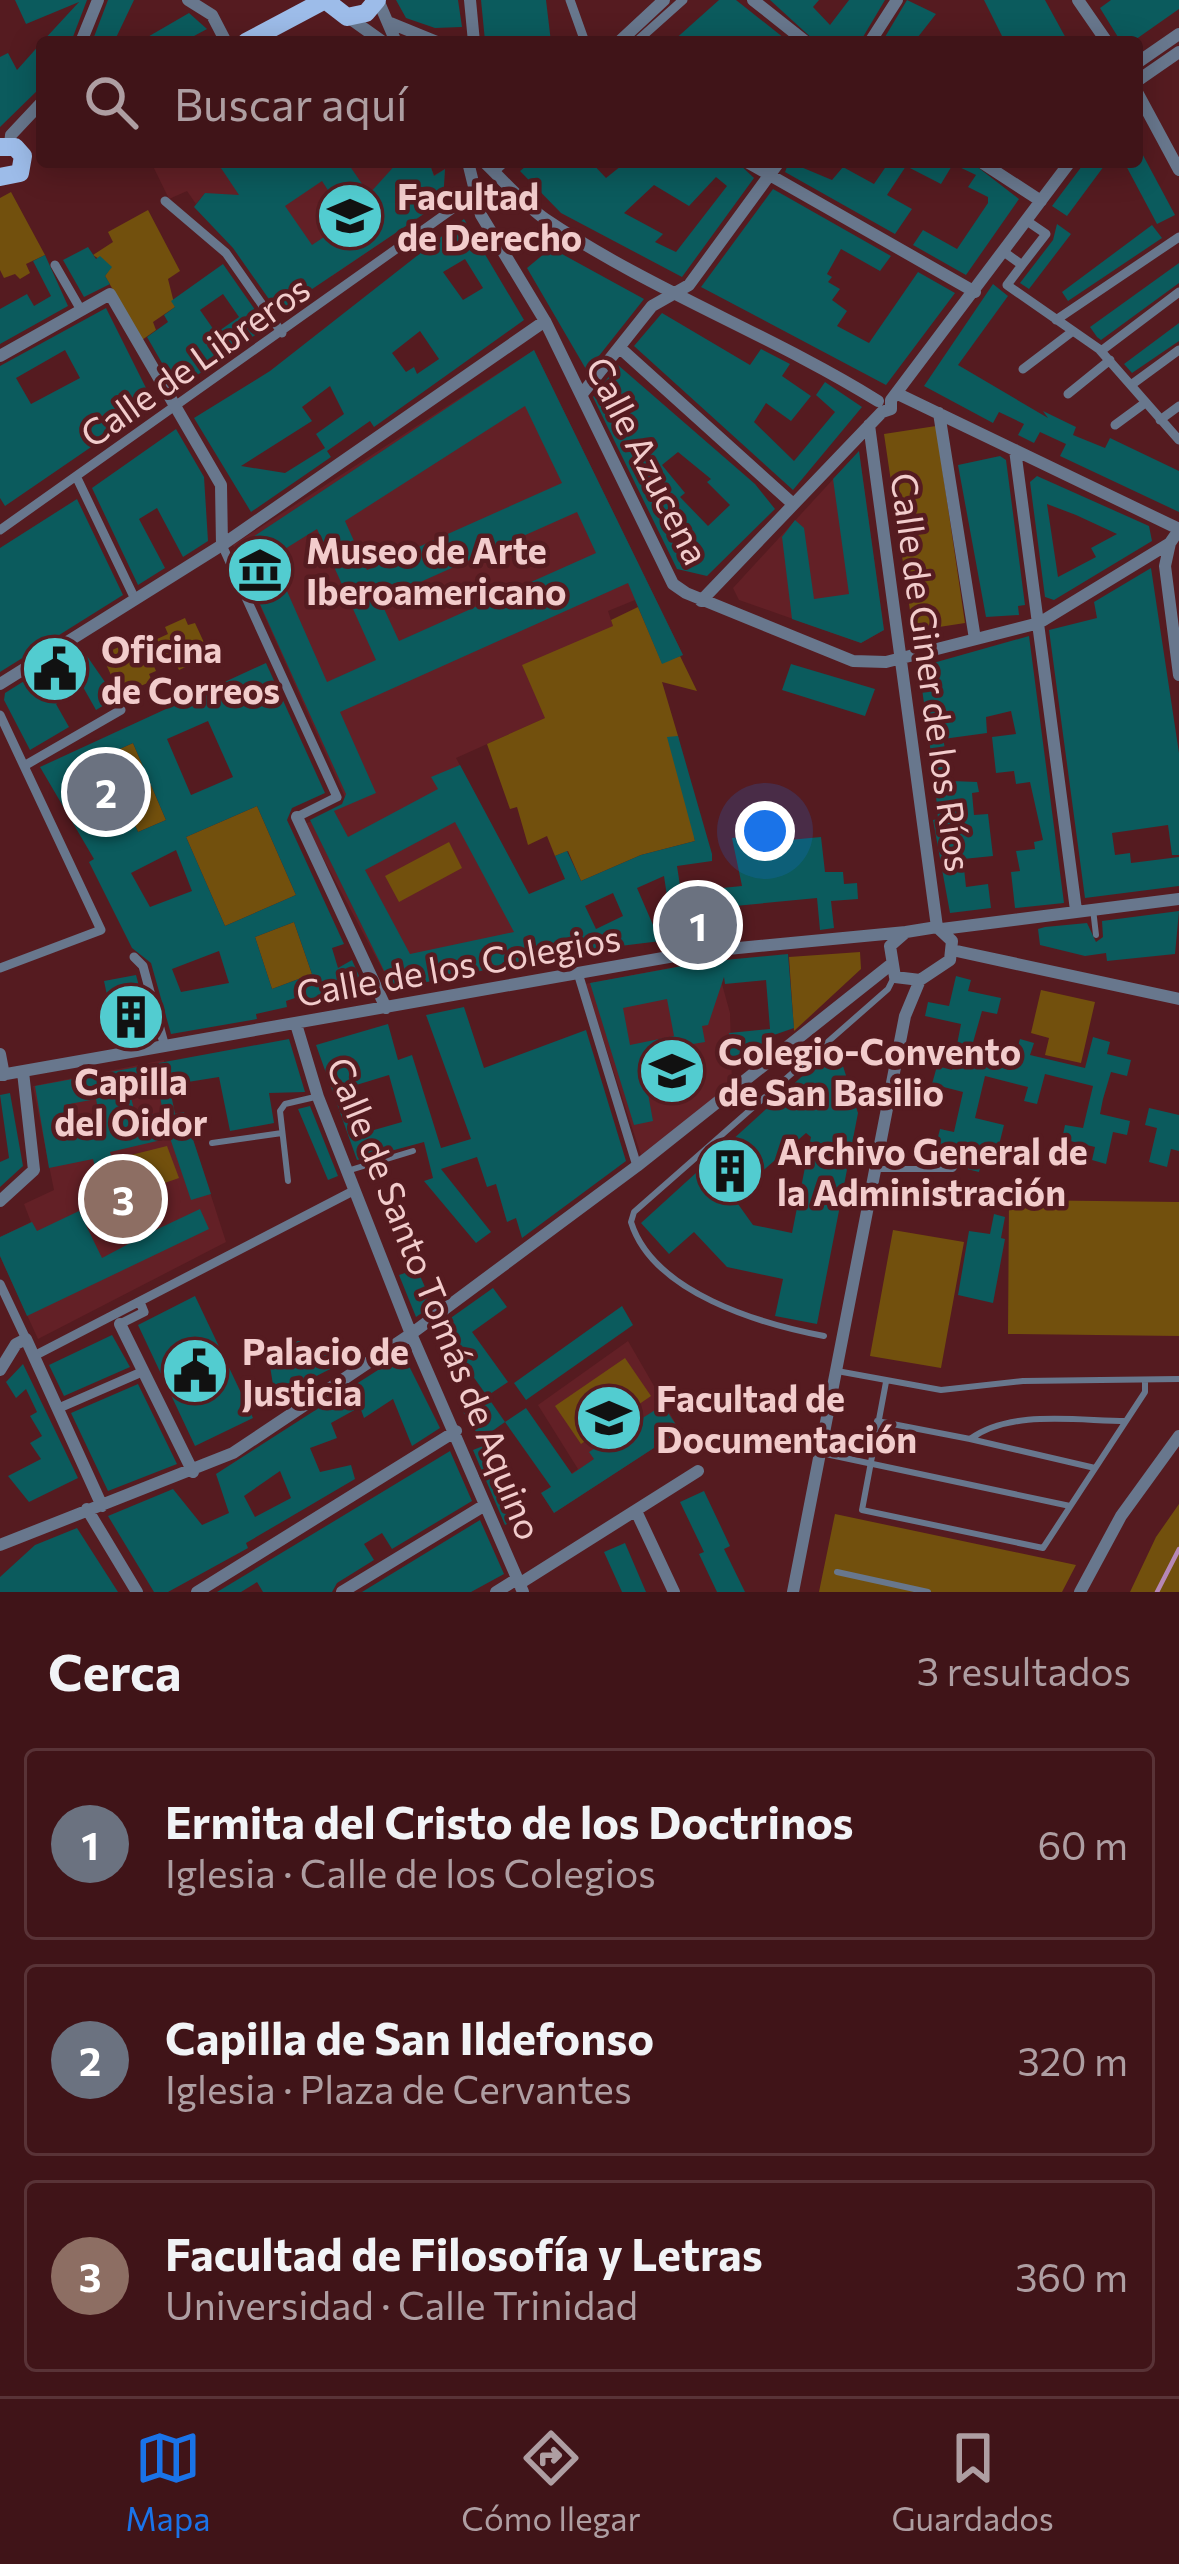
<!DOCTYPE html>
<html lang="es">
<head>
<meta charset="utf-8">
<style>
	:root { --surface:#401418; --page:#471d21; --text:#f1f3f6; --muted:#ae9ea2; --line:#593337; --accent:#1a73e8 }
	body { margin:0; font-family:Commissioner,sans-serif; background:var(--page); color:var(--text) }
	.you { position:absolute; left:765px; top:831px; width:42px; height:42px; margin:-30px; border:9px solid #fff; border-radius:50%; background:#1a73e8; box-shadow:0 0 0 18px #1a73e833 }
	.badge { display:grid; place-items:center; width:78px; height:78px; border-radius:50%; background:var(--accent); color:#fff; font-size:39px; font-weight:700 }
	.pin { position:absolute; translate:-50% -50%; border:6px solid #fff; box-shadow:0 3px 12px #0006 }
	.list { margin:0; padding:0; list-style:none }
	h2 { display:flex; justify-content:space-between; align-items:center; height:156px; margin:0; padding:0 48px; font-size:51px }
	h2 small { font-size:39px; font-weight:400; color:var(--muted) }
	.list li { display:grid; grid-template-columns:78px 1fr auto; gap:36px; align-items:center; box-sizing:border-box; height:192px; margin:0 24px 24px; padding:0 24px; border:3px solid var(--line); border-radius:12px }
	.list b { display:block; font-size:45px; white-space:nowrap }
	.list p { margin:0; font-size:39px; white-space:nowrap; color:var(--muted) }
	.list em { font-size:39px; font-style:normal; color:var(--muted) }
	.icon { flex:none; width:66px; height:66px; fill:none; stroke:currentColor; stroke-width:2; stroke-linecap:round; stroke-linejoin:round }
	.map { position:relative; flex:none; width:1179px; height:1592px; overflow:hidden }
	.search { position:absolute; background:var(--surface); box-shadow:0 6px 30px #0003; left:36px; right:36px; top:36px; height:132px; display:flex; align-items:center; gap:30px; box-sizing:border-box; padding:0 42px; border-radius:12px; color:var(--muted); font-size:45px }
	.sheet { height:804px; background:var(--surface) }
	nav { display:flex; justify-content:space-around; align-items:center; box-sizing:border-box; height:168px; border-top:3px solid var(--line); background:var(--surface); font-size:33px; color:var(--muted) }
	nav a { display:grid; justify-items:center; gap:6px }
	nav .on { color:var(--accent) }
	.map>svg:first-child { display:block }
</style>
</head>
<body>
<div class="map">
<svg width="1179" height="1592" viewBox="0 0 1179 1592">
	<rect width="100%" height="100%" fill="#551b20"/>
	<!-- built -->
	<path fill="#632026" d="M151,162h278l5,13 11,-6 -2,32 -111,75 -6,-10 -121,-73 -9,11 -9,-13 -18,8z
		M534,350l149,305 -21,9 -27,-64 -27,11 5,15 -68,92 -89,40 105,197 -168,34 -88,-165 43,-20 -115,-259z
		M859,451l25,179 -23,13 -122,-43 -6,-12z
		M702,962l20,22 8,29 2,72 -91,70 -56,-171z
		M164,1060l11,53 9,-1 42,130 -188,97 -38,-83v-19l31,-15 -7,-18 30,-14 -21,-104z
		M628,1341l52,90 -126,82 -13,-20 37,-24 -40,-64z"/>
	<!-- green -->
	<path fill="#72500d" d="M11,192l34,63 -19,9 4,9 -10,6 -5,-5 -11,4 -4,-8v-72z
		M148,210l32,61 -12,8 7,28 -22,15 3,8 -14,10 -37,-64 6,-9 -18,-12 20,-13 -5,-10z
		M936,426l29,197 -52,8 -29,-197z
		M638,607l24,56 18,-7 17,35 -35,-9 16,54 17,105 -54,14 -60,26 -13,-30 -13,5 -8,-20 -19,9 -11,-38 -7,2 -23,-65 58,-26 -23,-53 91,-39 -2,-6z
		M185,618l3,7 7,-2 12,26 -7,3 3,7 -24,11 -4,-8 -7,3 -11,-26 11,-5 -3,-7z
		M130,642l3,7 11,-5 12,27 -7,3 3,7 -25,11 -4,-7 -6,3 -12,-26 8,-4 -3,-7z
		M133,743l33,77 -28,12 -34,-76z
		M257,806l39,89 -71,31 -39,-89z
		M449,842l13,26 -63,34 -14,-26z
		M294,922l18,52 -40,15 -17,-52z
		M860,952l1,17 -67,62 -5,-74z
		M1041,990l54,12 -14,61 -36,-8 4,-17 -18,-5z
		M167,1146l12,32 -49,17 -11,-37z
		M1009,1200l170,2v134l-171,-2z
		M893,1230l71,12 -23,126 -71,-12z
		M625,1358l26,38 -70,48 -26,-38z
		M1179,1504v88h-49l26,-55z
		M835,1514l241,51 -14,27h-243z"/>
	<g fill="none" stroke-linecap="round" stroke-linejoin="round">
		<!-- stream -->
		<path stroke="#b687b6" stroke-width="4.5" d="M1157,1592l22,-43"/>
	</g>
	<!-- building -->
	<path fill="#0b5b5d" fill-rule="evenodd" d="M15,0h72l-16,42h-29l37,-40 -53,22z
		M108,0h26l-20,42h-22z
		M396,0h62l4,27 -27,1 -29,-10z
		M481,0h65l5,42 -66,-1z
		M719,0h17l53,42h-117z
		M770,0h49l-6,7 17,18 19,-25h36l-25,42h-44z
		M907,0l29,14 -22,28h-32z
		M984,0h61l23,42h-63z
		M1111,0h68v9l-47,33h-11l-21,-34z
		M189,13l18,16 -24,13h-44z
		M42,42v44l-42,41v-70l8,-4 9,17z
		M1137,144l38,71 -18,9 -33,-62h13z
		M217,162h130l22,32 29,-32h31l5,14 11,-7 -2,32 -165,111 -45,-64 -39,-41 11,-14 34,2zM322,181l26,40 -36,24 -27,-39z
		M531,162h60l15,16 20,-16h111l17,16 -72,99 -121,-64 -41,-42zM716,177l11,9 -51,66 -21,-10 8,-8 -39,-21 30,-28 35,21z
		M789,162l43,18 11,-13 31,17 15,-22h82l48,37 -53,76 -53,-30 10,-15 34,19 31,-46v-6l-20,-10 8,-12 -23,-11 -12,20 -35,-18 -19,29 25,14 -17,25 -110,-62z
		M1085,162h22l-40,54 -15,-10z
		M773,189l118,67 -11,15 -39,-22 -14,25 5,3 -4,5 12,7 -8,11 15,11 -10,15 32,17 49,-71 37,21 -69,92 -185,-98z
		M464,219l60,101 -150,107 -4,-6 -43,30 4,6 -80,55 -57,-94 76,-47zM465,259l18,29 -20,12 -20,-28zM420,331l19,28 -22,15 -3,-7 -8,5 -14,-19zM330,386l14,28 -28,20 9,14 -40,25 -44,-7 71,-45 -10,-14z
		M1057,224l14,10 -42,55 -9,-6 33,-43z
		M1152,225l10,13 -94,63 -6,-9z
		M88,247l8,12 4,-3 12,11 -7,9 5,8 -26,13 -21,-37z
		M551,248l93,51 -57,72 -60,-103z
		M45,255l23,51 -68,38v-35l27,-15 7,12 17,-10 -18,-35z
		M1179,263v20l-78,57 -4,-3 -7,-10z
		M223,264l44,63 -90,62 -30,-52 21,-15 -4,-7 11,-8 -4,-6zM223,294l16,23 -23,16 -16,-23z
		M993,284l15,12 -50,69 90,53 -5,-7 33,16 -3,8 32,13 5,-10 69,33v41l-119,-56 6,-12 -26,-12 -6,11 -16,-8 6,-11 -25,-12 -6,11 -69,-37z
		M106,308l48,96 -149,102 -5,-8v-132zM65,350l15,28 -49,26 -15,-26z
		M662,313l88,52 11,-16 29,15 -8,12 29,20 -20,25 -25,-18 -12,19 40,39 41,-49 -19,-17 9,-13 37,25 -69,83 -159,-144z
		M1179,323v18l-47,32 -8,-9z
		M534,350l149,305 -21,9 -34,-81 -288,129 36,81 -42,18 14,26 90,-48 -7,-12 29,-12 69,129 36,-15 -10,-23 12,-5 14,30 60,-26 54,-14 -28,-104 11,-1 34,118v7l-35,5 6,39 5,12 35,-5 2,21 -153,19 -179,37 -83,-169 32,-16 4,-10 -111,-245zM525,406l37,77 -195,87 -22,-49zM577,512l19,41 -197,88 -19,-41zM317,529l59,131 -49,22 -55,-125zM455,822l59,110 -104,22 -45,-84zM664,876l7,47 -18,2 -16,-37zM613,893l10,23 -27,13 -11,-23z
		M618,365l137,119 20,25 -68,67 -30,-7 -84,-172zM678,452l33,27 -4,3 23,23 -22,21 -28,-29 5,-4 -23,-28z
		M176,429l28,48 4,64 -25,16 -26,-49 -18,11 26,49 -27,17 -46,-97z
		M859,451l25,179 -23,13 -69,-24 -10,-82 13,-17 9,8 10,71 35,-5 -16,-115z
		M1000,456l6,4 19,145 -7,1 1,9 -33,2 -28,-152z
		M1037,476l112,50 3,15 -98,59 -9,-3 -15,-115zM1047,504l29,11 41,19 -26,14 5,9 -38,20z
		M77,499l46,96 -123,77v-124z
		M1151,568l28,185v102h-7l-4,-30 -56,8 3,22 15,-2 1,10 48,-6v29l-94,12 -36,-268 48,-12 -3,-16z
		M1029,636l35,267 -49,5 -4,-36 9,-1 -4,-20 19,-2 -1,-7 9,-2 -13,-58 -14,2 -2,-13 -18,2 -4,-36 24,-3 -5,-23 -25,6 1,16 -44,6 9,42 25,1 2,10 -7,1 2,22 14,-1 5,42 -30,3 3,28 22,-3 3,24 -41,5 -17,-93 5,-1 -3,-36 -16,-116z
		M80,646l36,52 -20,12 -13,-23 -27,17 13,23 -39,23 -26,-50 1,-7z
		M266,663l59,130 -33,15 -5,12 57,124 -12,4 6,20 14,-8 15,34 -12,3 -1,-6 -53,13 -3,-7 -12,4 1,6 -31,7 1,5 -86,15 -20,-71 -19,-15 -43,-86 5,-3 -54,-92zM208,721l25,56 -42,18 -24,-56zM133,743l33,77 -28,12 -34,-76zM257,806l39,89 -71,31 -39,-89zM176,850l16,41 -42,16 -19,-34zM294,922l18,52 -40,15 -17,-52zM219,951l10,32 -48,9 -9,-23z
		M791,664l84,25 -10,27 -83,-26z
		M769,835l20,5 32,-3 4,35h18l1,12 13,-1 1,16 -27,2 3,27 -14,2 -3,-32 -103,10 -2,-19 30,-3 -10,-48z
		M1179,911l-4,43 -68,7 -1,-8 -21,3 -45,-11 -2,-16 7,-2 42,-4 9,19 7,-5 -1,-16z
		M788,954l6,74 -23,8v10l-10,8 -31,2 -1,-23 41,-4 -4,-49 -41,4 -1,-7 -16,48 -6,1 3,16 -18,3 4,18 -47,9 9,49 -19,4 -44,-142 114,-21zM667,999l7,37 -44,9 -7,-37z
		M136,975l15,55 -35,8 -12,-57z
		M956,976l15,4 -3,11 33,7 -4,16 -15,-3 -14,49 43,10 9,-31 14,4 -4,12 55,13 8,-31 17,5 -3,12 24,6 -4,16 -16,-4 -8,27 -3,15 30,7 -3,14 -14,-3 -7,32 -14,-4 3,-13 -33,-8 3,-14 18,3 10,-42 -48,-12 -8,30 -13,-3 4,-14 -43,-11 -10,42 29,7 -5,20 -13,-3 -7,30 -16,-4 8,-11 -3,-9 -32,-3 4,-16 14,3 9,-40 -31,-8 5,-18 15,4 9,-46 -36,-8 3,-14 21,4z
		M464,1007l20,61 102,-38 40,131 -104,77 -6,-20 -9,4 -11,-38 -9,3 -10,-30 -36,12 50,63 -15,11 -52,-62 9,-3 -9,-36 -67,18 -41,-115 72,-21 10,36 14,-5 29,93 30,-9 -45,-124zM389,1075l13,47 -35,10 -14,-46z
		M289,1039l16,53 -36,1 5,30 -44,8 -11,-54 -50,8 6,29 9,-2 27,82 -20,6 -21,-62 -60,14 16,51 -19,8 -14,-52 -44,9 -14,-82zM158,1087l5,25 -27,6 -6,-25zM96,1099l5,26 -31,6 -6,-26z
		M842,1063l16,50 -41,211 -42,-8 8,-37 -56,-12 -33,-35 -25,22 -28,-31 169,-154zM806,1133l5,4 -19,96 -39,-8 -20,-28z
		M10,1093l13,73 -23,21v-25l9,-4 -9,-63z
		M310,1106l28,70 -10,4 -30,-71z
		M1149,1108l30,7v36l-8,-2 -4,18 -18,-5 8,-34 -12,-3z
		M130,1204l15,31 55,-26 9,20 -182,87 -27,-60v-19l32,-15 5,9 42,-20 23,47 32,-17 -15,-32z
		M994,1214l11,3 -4,21 4,1 -12,64 -35,-8 11,-64 21,3z
		M417,1269l16,36 -17,12 -17,-42z
		M493,1288l14,19 -35,25 36,50 -21,14 -49,-69z
		M195,1296l58,122 -58,28 -57,-121z
		M622,1306l11,19 -107,75 -12,-17z
		M112,1335l18,32 -66,29 -15,-31z
		M298,1341l54,17 -77,39 -7,-43z
		M403,1354l37,74 -28,18 -19,-47 -29,19 -4,-11 -29,16 6,15 -27,10 10,24 31,-7 4,14 -109,64 2,5 -9,5 -71,39h-14l-46,-76 65,-27 29,36 27,-12 -13,-39zM280,1471l11,27 -36,19 -11,-21z
		M23,1364l55,114 -49,24 -21,-26 33,-17 -11,-16 12,-7 -12,-20 7,-4 -11,-23 -10,9 -10,-16z
		M138,1384l39,80 -69,27 -37,-78z
		M487,1396l18,26 -24,17 -18,-27z
		M663,1405l17,26 -126,82 -13,-20 10,-6 -46,-65 21,-14 46,66 22,-15 -5,-7z
		M483,1446l11,25 11,-4 21,48 -21,10 -32,-75z
		M450,1451l22,50 -80,48 -10,-16 -18,11 10,16 -37,23 -5,9h-69l-6,-10 -16,10h-24z
		M704,1491l26,55 -6,3 21,43h-28l-18,-38 5,-2 -24,-50z
		M480,1520l24,54 -33,18h-109z
		M77,1528l41,64h-118v-15l35,-32z
		M625,1543l21,49h-24l-18,-40z"/>
	<g fill="none" stroke-linecap="round" stroke-linejoin="round">
		<!-- service -->
		<path stroke="#68778d" stroke-width="6" d="M1093,909l3,26
			M212,1143l70,-10
			M876,1169h77l11,-14
			M347,1171l66,-20
			M288,1181l-8,-70 5,-7 30,-7
			M824,1336c-63,-12 -171,-43 -193,-114l3,-10 254,-223 6,-12
			M837,1371l104,19 82,-9 156,-2
			M886,1382l-24,128 181,38 102,-156v-12
			M877,1421l93,18c41,-30 109,-18 156,-18
			M970,1439l125,29
			M821,1453l249,53
			M837,1572l91,20"/>
		<!-- pedestrian -->
		<path stroke="#68778d" stroke-width="9" d="M570,0l15,42
			M636,42l47,-42
			M494,172l11,-10
			M165,201l61,52 56,80
			M1004,252l18,13 24,-31 -19,-13
			M55,265l26,45
			M1022,265l-15,20 92,64 80,91
			M1056,320l123,-83
			M1101,351l78,-59
			M1023,369l50,-38
			M1131,385l48,-35
			M1068,394l42,-34
			M1160,420l19,-14
			M1115,425l30,-22
			M76,476l59,123
			M0,530l478,-339
			M222,545l115,252 -40,20
			M0,715l101,215 -101,38
			M24,766l97,-56
			M134,957l9,9 22,81
			M578,973l59,193
			M0,1284l26,55
			M120,1324l24,-12 -4,-10
			M34,1356l321,-166
			M59,1408l85,-37"/>
		<!-- minor -->
		<path stroke="#68778d" stroke-width="12" d="M188,0l24,15 14,27
			M378,0l18,42
			M470,0l4,42
			M753,0l53,42
			M1078,0l29,42
			M348,17l35,25
			M388,22l49,20
			M81,42l17,-42
			M619,42l45,-42
			M870,42l27,-42
			M1137,63l42,-29
			M1137,81l42,-29
			M1137,92l42,78
			M10,145l1,-10 31,-33
			M468,162l13,53 64,106 128,263 13,9 167,68 33,1 153,-39 131,-80 9,-13
			M484,162c20,19 38,41 61,57 105,71 225,115 333,182
			M747,162l228,130
			M981,162l60,39
			M620,348l173,156
			M0,356l110,-62 111,191 1,60
			M582,394l70,-88 37,-21 90,-123
			M898,394l281,135
			M939,413l36,226
			M869,425l68,502
			M1015,450l61,460
			M1170,543l-5,23 14,109
			M701,601l181,-189 9,-3v-9l179,-238
			M0,684l222,-139 323,-224
			M297,817l89,191
			M937,927l15,14 -2,19 -30,20 -25,-3 -5,-31 16,-14z
			M942,929l237,-30
			M952,950l227,49
			M296,1024l22,73 93,237 112,258
			M0,1054l4,21
			M0,1075l697,-123 209,-20
			M0,1201l34,-31 -11,-98
			M120,1324l73,148
			M0,1370l16,-26 10,-5 76,167
			M87,1509l50,83
			M636,1511l38,81
			M0,1545l233,-92 178,-119 226,-168 252,-200
			M519,1584l179,-113
			M197,1592l259,-161
			M342,1592l143,-87
			M496,1592l21,-13
			M793,1592l112,-576 15,-36
			M1080,1592l41,-76 58,-80"/>
		<!-- primary -->
		<path stroke="#9dbce9" stroke-width="18" d="M325,0l22,17 19,-4 11,-13
			M246,42l79,-42
			M0,147h15l8,9
			M0,177l20,-4 3,-17"/>
	</g>
	<!-- icons -->
	<defs>
		<g id="university-disc" transform="scale(3.45)"><circle r="9.5" fill="#52ccd0" stroke="#551b20"/><path d="M0-5L7-2L0 1L-7-2ZM-4 1L0 2.5L4 1V4Q0 6-4 4Z" fill="#111"/></g>
		<g id="museum-disc" transform="scale(3.45)"><circle r="9.5" fill="#52ccd0" stroke="#551b20"/><path d="M0-6L6-3V-2H-6V-3ZM-5-1h2V3h-2ZM-1-1h2V3h-2ZM3-1h2V3H3ZM-6 4H6V6H-6Z" fill="#111"/></g>
		<g id="civic-disc" transform="scale(3.45)"><circle r="9.5" fill="#52ccd0" stroke="#551b20"/><path d="M-.6-6.5H3V-4.5H.6V-3L4-1V1h2V6H-6V1h2V-1L-.6-3ZM-1.2 2.5V6h2.4V2.5Z" fill="#111"/></g>
		<g id="building-disc" transform="scale(3.45)"><circle r="9.5" fill="#52ccd0" stroke="#551b20"/><path d="M-4-6H4V6H1V3H-1V6H-4ZM-2.5-4.3h1.7v1.8h-1.7ZM.8-4.3h1.7v1.8H.8ZM-2.5-1h1.7V.8h-1.7ZM.8-1h1.7V.8H.8Z" fill="#111"/></g>
	</defs>
	<g fill-rule="evenodd">
		<use href="#university-disc" x="350" y="216"/>
		<use href="#museum-disc" x="260" y="570"/>
		<use href="#civic-disc" x="55" y="669"/>
		<use href="#building-disc" x="131" y="1017"/>
		<use href="#university-disc" x="672" y="1071"/>
		<use href="#building-disc" x="730" y="1171"/>
		<use href="#civic-disc" x="195" y="1371"/>
		<use href="#university-disc" x="609" y="1418"/>
	</g>
	<g text-anchor="middle" dominant-baseline="central" stroke-width="9" stroke-linejoin="round" paint-order="stroke">
		<!-- poi labels -->
		<g font-size="36" font-weight="bold" fill="#f2cccc" stroke="#551b20" text-anchor="start">
			<text x="397" y="195">Facultad<tspan x="397" dy="41">de Derecho</tspan></text>
			<text x="306" y="549">Museo de Arte<tspan x="306" dy="41">Iberoamericano</tspan></text>
			<text x="101" y="648">Oficina<tspan x="101" dy="41">de Correos</tspan></text>
			<text x="718" y="1050">Colegio-Convento<tspan x="718" dy="41">de San Basilio</tspan></text>
			<text x="131" y="1080" text-anchor="middle">Capilla<tspan x="131" dy="41">del Oidor</tspan></text>
			<text x="777" y="1150">Archivo General de<tspan x="777" dy="41">la Administración</tspan></text>
			<text x="242" y="1350">Palacio de<tspan x="242" dy="41">Justicia</tspan></text>
			<text x="656" y="1397">Facultad de<tspan x="656" dy="41">Documentación</tspan></text>
		</g>
		<!-- street labels -->
		<g font-size="36" fill="#f2cccc" stroke="#551b20">
			<text transform="translate(194 360) rotate(-35)">Calle de Libreros</text>
			<text transform="translate(649 460) rotate(63)">Calle Azucena</text>
			<text transform="translate(933 672) rotate(82)">Calle de Giner de los Ríos</text>
			<text transform="translate(458 964) rotate(-10)">Calle de los Colegios</text>
			<text transform="translate(436 1298) rotate(68)">Calle de Santo Tomás de Aquino</text>
		</g>
	</g>
</svg>
<div class="you"></div>
<div class="pin badge" style="left:698px;top:925px;background:#6b7280">1</div>
<div class="pin badge" style="left:106px;top:792px;background:#6b7280">2</div>
<div class="pin badge" style="left:123px;top:1199px;background:#8d6e63">3</div>
<div class="search"><svg class="icon" aria-label="search" viewBox="0 0 24 24"><circle cx="10" cy="10" r="6"/><path d="M15 15l6 6"/></svg>Buscar aquí</div>
</div>
<section class="sheet">
<h2>Cerca<small>3 resultados</small></h2>
<ul class="list">
<li><span class="badge" style="background:#6b7280">1</span><div><b>Ermita del Cristo de los Doctrinos</b><p>Iglesia · Calle de los Colegios</p></div><em>60 m</em></li>
<li><span class="badge" style="background:#6b7280">2</span><div><b>Capilla de San Ildefonso</b><p>Iglesia · Plaza de Cervantes</p></div><em>320 m</em></li>
<li><span class="badge" style="background:#8d6e63">3</span><div><b>Facultad de Filosofía y Letras</b><p>Universidad · Calle Trinidad</p></div><em>360 m</em></li>
</ul>
</section>
<nav>
<a class="on"><svg class="icon" aria-label="map" viewBox="0 0 24 24"><path d="M3 6l6-2 6 2 6-2v14l-6 2-6-2-6 2zM9 4v14M15 6v14"/></svg>Mapa</a>
<a><svg class="icon" aria-label="directions" viewBox="0 0 24 24"><path d="M12 3l9 9-9 9-9-9zM9 14v-3h6M13 9l2 2-2 2"/></svg>Cómo llegar</a>
<a><svg class="icon" aria-label="saved" viewBox="0 0 24 24"><path d="M7 4h10v16l-5-4-5 4z"/></svg>Guardados</a>
</nav>
</body>
</html>
